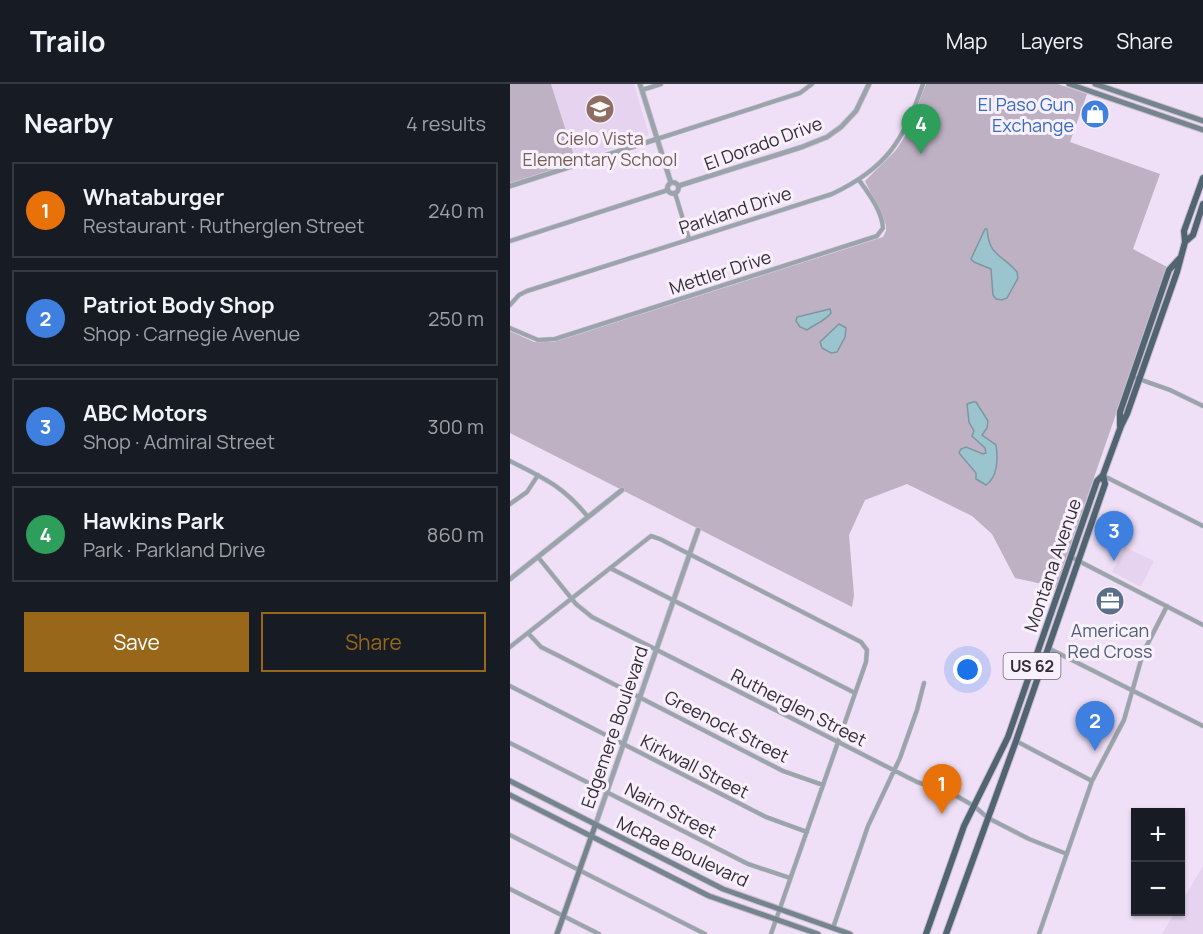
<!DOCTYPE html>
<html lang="en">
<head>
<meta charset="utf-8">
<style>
	:root { --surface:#171b24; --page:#20242c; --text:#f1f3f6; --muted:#9ea1a6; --line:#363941; --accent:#98671a }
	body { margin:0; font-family:Manrope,sans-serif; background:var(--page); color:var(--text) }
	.controls { position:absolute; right:18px; bottom:18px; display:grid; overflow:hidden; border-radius:0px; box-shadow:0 2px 4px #0004 }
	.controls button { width:54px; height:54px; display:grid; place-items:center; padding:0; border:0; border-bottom:2px solid var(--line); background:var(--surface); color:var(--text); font:30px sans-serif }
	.you { position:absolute; left:458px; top:586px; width:21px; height:21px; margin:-15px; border:4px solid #fff; border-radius:50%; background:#1a73e8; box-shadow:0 0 0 9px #1a73e833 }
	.badge { display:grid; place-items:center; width:39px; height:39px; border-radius:50%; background:var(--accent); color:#fff; font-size:20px; font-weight:700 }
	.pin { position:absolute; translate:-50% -50px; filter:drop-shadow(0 2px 3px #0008) }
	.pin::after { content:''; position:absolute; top:32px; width:21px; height:18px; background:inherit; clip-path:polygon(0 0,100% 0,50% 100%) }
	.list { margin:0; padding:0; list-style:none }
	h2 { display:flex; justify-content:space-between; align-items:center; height:78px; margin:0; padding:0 24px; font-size:26px }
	h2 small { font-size:20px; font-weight:400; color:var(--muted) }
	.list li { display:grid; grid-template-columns:39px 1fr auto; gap:18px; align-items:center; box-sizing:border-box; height:96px; margin:0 12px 12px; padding:0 12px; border:2px solid var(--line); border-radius:0px }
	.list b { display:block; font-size:22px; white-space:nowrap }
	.list p { margin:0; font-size:20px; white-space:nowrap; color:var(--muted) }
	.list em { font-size:20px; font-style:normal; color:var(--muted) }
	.actions { display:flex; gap:12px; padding:18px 24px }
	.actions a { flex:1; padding:14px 0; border:2px solid var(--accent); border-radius:0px; text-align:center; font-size:21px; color:var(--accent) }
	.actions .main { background:var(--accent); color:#fff }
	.map { position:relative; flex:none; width:693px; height:850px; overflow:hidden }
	header { display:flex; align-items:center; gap:36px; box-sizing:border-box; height:84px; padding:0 30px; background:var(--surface); border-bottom:2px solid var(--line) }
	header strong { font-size:28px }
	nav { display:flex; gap:33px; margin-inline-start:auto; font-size:21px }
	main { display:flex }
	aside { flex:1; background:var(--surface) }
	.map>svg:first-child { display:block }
</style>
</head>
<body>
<header>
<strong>Trailo</strong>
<nav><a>Map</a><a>Layers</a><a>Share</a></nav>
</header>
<main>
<aside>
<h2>Nearby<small>4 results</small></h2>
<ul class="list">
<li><span class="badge" style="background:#e8710a">1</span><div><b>Whataburger</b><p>Restaurant · Rutherglen Street</p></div><em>240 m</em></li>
<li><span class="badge" style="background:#3f7fe0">2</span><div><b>Patriot Body Shop</b><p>Shop · Carnegie Avenue</p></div><em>250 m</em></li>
<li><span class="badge" style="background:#3f7fe0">3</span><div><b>ABC Motors</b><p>Shop · Admiral Street</p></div><em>300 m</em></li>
<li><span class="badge" style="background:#2e9e5b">4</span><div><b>Hawkins Park</b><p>Park · Parkland Drive</p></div><em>860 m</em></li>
</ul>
<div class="actions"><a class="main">Save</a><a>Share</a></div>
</aside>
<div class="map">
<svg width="693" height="850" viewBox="0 0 693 850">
	<rect width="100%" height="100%" fill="#efe0f7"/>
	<!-- built -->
	<path fill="#e6d3ef" d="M41,0h83l15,51 -73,27z
		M615,463l29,14 -13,26 -29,-15z
		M693,782v68h-41l13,-22h5l1,-9z"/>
	<!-- green -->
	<path fill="#beb1c4" d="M0,0h41l25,78 -66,21z
		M416,0h132l29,10 -17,48 90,32 -27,75 34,18 -111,320 -41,-9 -23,-44 -20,-18 -65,-32 -42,16 -16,35 5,60 -2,12 -342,-174v-102l24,11h20l329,-105 3,-6v-6l-21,-44 31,-31 11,-17z"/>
	<!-- water -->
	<path fill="#9cc4cf" stroke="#7c97a1" stroke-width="1.5" d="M475,145h2c2,28 15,25 30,43l1,6 -11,20 -5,2 -6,-1 -3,-4 -2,-26 -17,-7 -3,-3z
		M320,225l1,4c-6,8 -16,11 -24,17l-7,-3 -4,-6 1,-4z
		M329,240l7,4 -1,9 -8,15 -6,1 -9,-5 -2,-6z
		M463,318h3l12,19 -1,7 -5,7 14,10c2,13 2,32 -10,40l-10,-6v-6l-17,-20 2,-4 5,-2 17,7 3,-1 -1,-5 -13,-12 2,-5 -5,-9 -2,-18z"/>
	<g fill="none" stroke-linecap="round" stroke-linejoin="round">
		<!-- minor casing -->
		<g stroke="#c9bcd0" stroke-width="5">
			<path id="minor" d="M132,6l19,-6
				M147,55l143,-46 12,-9
				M165,109l14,46
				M0,157l158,-51
				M0,221l9,-10 8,-4 305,-97c55,-26 72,-54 91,-110
				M0,244l28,12 17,-1 322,-103 6,-8c-1,-17 -14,-34 -24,-48
				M626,294l34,12 33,16
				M0,377c35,18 53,25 78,56
				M594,392l99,50
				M0,420l17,-12 11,-17
				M28,473l38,47 16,13 325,165 36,12 21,12 14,12 41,21 38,15
				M561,473l132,68
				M100,484l245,125
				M18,549l13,14 18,9 224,115 40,14
				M0,563l141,-111 9,3 201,103 6,8 -1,12 -95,272
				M538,564l155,78
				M0,602l256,131 41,15
				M506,657l76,40
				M0,659l238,121 42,14
				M0,751l195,99
				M0,805l89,45
				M323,844l35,-102 32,-68 17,-48 7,-27
				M529,850l53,-153 32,-61 19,-67 24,-47"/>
		</g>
		<!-- tertiary casing -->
		<g stroke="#c9bcd0" stroke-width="6">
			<path id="tertiary" d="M130,0l31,99
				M157.5 104a5.5 5.5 0 1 1 11 0a5.5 5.5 0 1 1-11 0Z
				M0,102l147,-47
				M168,102l124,-39 25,-10 14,-10 15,-16 13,-27
				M0,495l112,-89
				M85,742l103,-296"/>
		</g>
		<!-- secondary casing -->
		<g stroke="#c9bcd0" stroke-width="7">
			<path id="secondary" d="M559,0l134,46
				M585,0l108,37
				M0,697l213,108 127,45
				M0,711l199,101 109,38
				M47,850l38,-108"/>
		</g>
		<!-- trunk casing -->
		<g stroke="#c9bcd0" stroke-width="8">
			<path id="trunk" d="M675,158l8,-7 10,-31
				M610,342v-14l49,-142 10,-11
				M416,850l38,-108 44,-89 89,-256 6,-6 18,-49 6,-12 50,-142 8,-30 -1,-11 19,-53
				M436,850l70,-193 89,-257 -2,-9"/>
		</g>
		<!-- minor -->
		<use href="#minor" stroke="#9aa5ab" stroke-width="4"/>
		<!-- tertiary -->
		<use href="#tertiary" stroke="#9aa5ab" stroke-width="4.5"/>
		<!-- secondary -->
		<use href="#secondary" stroke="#75858e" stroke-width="5"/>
		<!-- trunk -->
		<use href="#trunk" stroke="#506471" stroke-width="6"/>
	</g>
	<!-- icons -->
	<defs>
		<g id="school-disc" transform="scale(1.5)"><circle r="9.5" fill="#8d6e63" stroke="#f9f0fd"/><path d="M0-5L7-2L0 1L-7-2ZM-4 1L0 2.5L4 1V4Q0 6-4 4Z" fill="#fff"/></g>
		<g id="shop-disc" transform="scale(1.5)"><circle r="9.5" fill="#3f7fe0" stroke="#f9f0fd"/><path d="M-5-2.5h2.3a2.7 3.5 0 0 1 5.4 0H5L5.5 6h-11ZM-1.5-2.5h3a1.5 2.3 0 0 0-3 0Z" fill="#fff"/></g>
		<g id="office-disc" transform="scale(1.5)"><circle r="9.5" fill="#5c6f8a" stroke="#f9f0fd"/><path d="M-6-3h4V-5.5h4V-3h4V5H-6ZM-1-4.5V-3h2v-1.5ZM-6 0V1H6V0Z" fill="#fff"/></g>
	</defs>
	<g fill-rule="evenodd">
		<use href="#school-disc" x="90" y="25"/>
		<use href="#shop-disc" x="585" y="30"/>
		<use href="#office-disc" x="600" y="517"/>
	</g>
	<g text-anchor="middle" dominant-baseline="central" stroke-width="6" stroke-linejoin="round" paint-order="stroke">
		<!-- shield labels -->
		<rect fill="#f9f0fd" stroke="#6e6872" stroke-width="1.5" x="493.5" y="569" width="57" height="26" rx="4.5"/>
		<g font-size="16" font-weight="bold" fill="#332e36">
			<text x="522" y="582">US 62</text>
		</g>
		<!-- shop labels -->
		<g font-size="18" fill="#366cbe" stroke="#f9f0fd" text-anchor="end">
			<text x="564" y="20">El Paso Gun<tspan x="564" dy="21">Exchange</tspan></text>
		</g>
		<!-- education labels -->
		<g font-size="18" fill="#785e54" stroke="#f9f0fd">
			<text x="90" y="54">Cielo Vista<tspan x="90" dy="21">Elementary School</tspan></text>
		</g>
		<!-- street labels -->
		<g font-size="18" fill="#332e36" stroke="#f9f0fd">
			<text transform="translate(253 59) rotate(-20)">El Dorado Drive</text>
			<text transform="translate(225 126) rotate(-18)">Parkland Drive</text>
			<text transform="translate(210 188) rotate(-18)">Mettler Drive</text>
			<text transform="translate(542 481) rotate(-71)">Montana Avenue</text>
			<text transform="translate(289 623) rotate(27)">Rutherglen Street</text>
			<text transform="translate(217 642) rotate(27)">Greenock Street</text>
			<text transform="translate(104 643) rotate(-71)">Edgemere Boulevard</text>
			<text transform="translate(185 682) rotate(27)">Kirkwall Street</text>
			<text transform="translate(161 726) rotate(27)">Nairn Street</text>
			<text transform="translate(173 767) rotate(25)">McRae Boulevard</text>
		</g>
		<!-- service labels -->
		<g font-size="18" fill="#4e5e75" stroke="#f9f0fd">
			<text x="600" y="546">American<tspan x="600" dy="21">Red Cross</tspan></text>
		</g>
	</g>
</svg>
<div class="controls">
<button>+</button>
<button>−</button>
</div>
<div class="you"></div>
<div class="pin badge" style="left:432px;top:730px;background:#e8710a">1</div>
<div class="pin badge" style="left:585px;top:667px;background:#3f7fe0">2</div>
<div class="pin badge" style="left:604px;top:477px;background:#3f7fe0">3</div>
<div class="pin badge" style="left:411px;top:70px;background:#2e9e5b">4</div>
</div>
</main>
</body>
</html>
